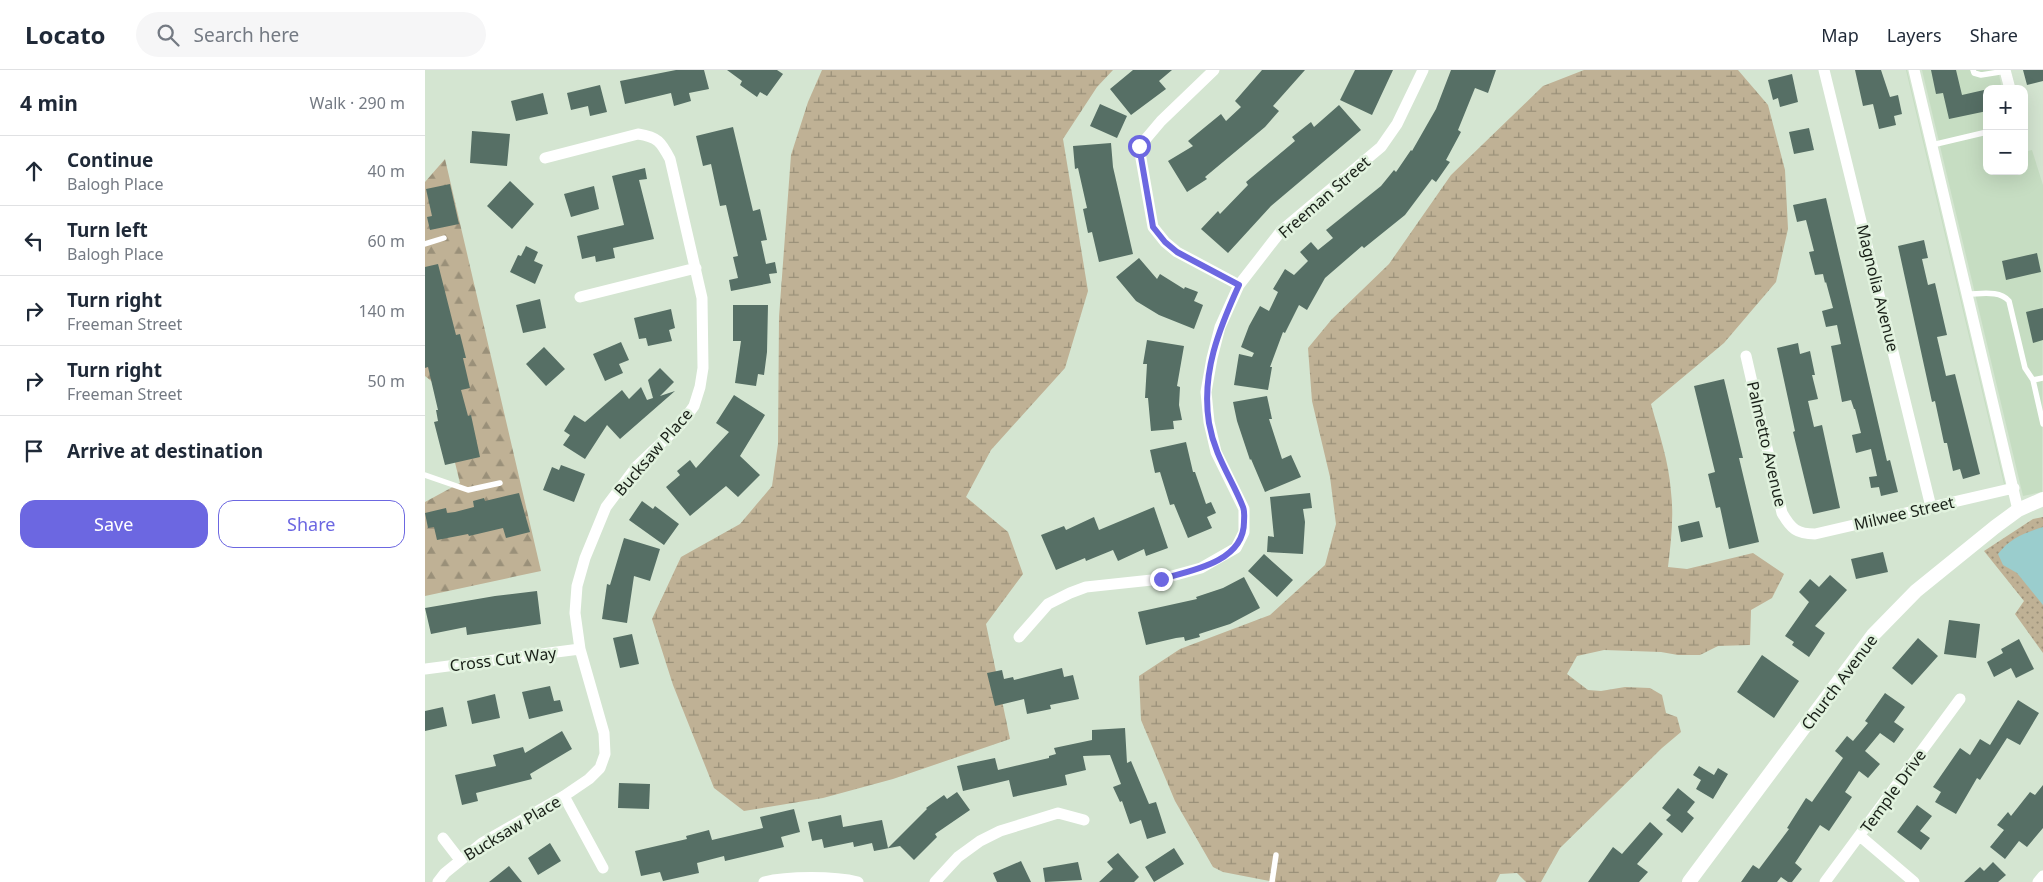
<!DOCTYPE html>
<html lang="en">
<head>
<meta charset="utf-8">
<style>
	:root { --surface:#fff; --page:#f6f6f7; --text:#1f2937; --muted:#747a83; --line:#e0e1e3; --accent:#6c67e1 }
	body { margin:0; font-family:"Noto Sans",sans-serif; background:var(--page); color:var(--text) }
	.controls { position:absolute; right:15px; top:15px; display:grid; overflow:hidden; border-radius:10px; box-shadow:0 5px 20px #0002 }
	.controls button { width:45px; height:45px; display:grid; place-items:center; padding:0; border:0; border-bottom:1px solid var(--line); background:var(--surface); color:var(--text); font:25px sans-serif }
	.stop { position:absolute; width:15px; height:15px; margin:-11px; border:4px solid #6c67e1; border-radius:50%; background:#fff }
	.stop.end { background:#6c67e1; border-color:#fff; box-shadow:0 1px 5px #0008 }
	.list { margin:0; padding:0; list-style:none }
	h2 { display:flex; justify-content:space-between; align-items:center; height:65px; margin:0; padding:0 20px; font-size:21px }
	h2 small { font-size:16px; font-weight:400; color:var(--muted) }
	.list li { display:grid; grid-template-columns:32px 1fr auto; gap:15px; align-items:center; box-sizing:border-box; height:70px; padding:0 20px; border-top:1px solid var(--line) }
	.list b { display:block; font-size:19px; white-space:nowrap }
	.list p { margin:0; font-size:16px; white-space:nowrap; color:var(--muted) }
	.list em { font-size:16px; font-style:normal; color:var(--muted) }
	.actions { display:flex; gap:10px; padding:15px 20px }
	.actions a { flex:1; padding:11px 0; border:1px solid var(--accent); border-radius:15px; text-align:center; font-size:18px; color:var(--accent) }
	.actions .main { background:var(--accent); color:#fff }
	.icon { flex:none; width:28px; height:28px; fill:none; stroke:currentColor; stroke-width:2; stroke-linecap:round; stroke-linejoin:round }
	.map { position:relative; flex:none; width:1618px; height:812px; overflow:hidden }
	header { display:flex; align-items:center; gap:30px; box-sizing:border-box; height:70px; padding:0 25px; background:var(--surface); border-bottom:1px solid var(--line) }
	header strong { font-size:24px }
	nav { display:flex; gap:28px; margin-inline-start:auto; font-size:18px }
	.search { width:350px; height:45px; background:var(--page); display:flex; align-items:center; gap:12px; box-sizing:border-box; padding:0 18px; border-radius:28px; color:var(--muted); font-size:19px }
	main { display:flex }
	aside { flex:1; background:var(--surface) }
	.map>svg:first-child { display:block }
</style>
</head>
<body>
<header>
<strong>Locato</strong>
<div class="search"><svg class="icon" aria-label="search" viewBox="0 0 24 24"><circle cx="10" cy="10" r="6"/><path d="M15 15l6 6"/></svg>Search here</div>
<nav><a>Map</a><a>Layers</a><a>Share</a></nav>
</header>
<main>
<aside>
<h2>4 min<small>Walk · 290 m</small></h2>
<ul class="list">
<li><svg class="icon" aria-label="ahead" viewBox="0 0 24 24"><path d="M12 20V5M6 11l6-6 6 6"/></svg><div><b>Continue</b><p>Balogh Place</p></div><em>40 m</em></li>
<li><svg class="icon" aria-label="left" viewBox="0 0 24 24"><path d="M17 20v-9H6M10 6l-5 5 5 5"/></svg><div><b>Turn left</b><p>Balogh Place</p></div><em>60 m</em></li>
<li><svg class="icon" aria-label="right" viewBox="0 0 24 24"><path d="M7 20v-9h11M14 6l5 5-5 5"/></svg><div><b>Turn right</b><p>Freeman Street</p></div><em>140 m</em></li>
<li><svg class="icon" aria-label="right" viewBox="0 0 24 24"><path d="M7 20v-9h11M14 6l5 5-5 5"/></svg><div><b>Turn right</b><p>Freeman Street</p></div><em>50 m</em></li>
<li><svg class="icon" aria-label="arrive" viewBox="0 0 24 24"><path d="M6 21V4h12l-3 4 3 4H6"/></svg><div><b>Arrive at destination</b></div></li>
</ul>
<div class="actions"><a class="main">Save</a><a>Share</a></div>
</aside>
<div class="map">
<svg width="1618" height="812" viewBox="0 0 1618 812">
	<defs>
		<pattern id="forest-firs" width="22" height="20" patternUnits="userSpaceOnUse" patternTransform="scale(1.25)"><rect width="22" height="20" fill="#bfb195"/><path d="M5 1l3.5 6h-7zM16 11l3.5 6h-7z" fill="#9a9079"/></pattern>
		<pattern id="wetland-marsh" width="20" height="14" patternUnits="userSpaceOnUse" patternTransform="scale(1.25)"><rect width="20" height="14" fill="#bfb195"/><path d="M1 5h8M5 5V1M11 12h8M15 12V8" fill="none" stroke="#9a9079"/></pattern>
		<pattern id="park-dots" width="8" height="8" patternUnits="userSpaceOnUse" patternTransform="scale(1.25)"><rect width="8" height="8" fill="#bfb195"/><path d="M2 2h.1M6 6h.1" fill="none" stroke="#9a9079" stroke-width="1.8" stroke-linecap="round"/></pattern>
	</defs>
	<rect width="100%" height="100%" fill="#d4e5d1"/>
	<!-- built -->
	<path fill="#c6ddc2" d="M1481,0h1l98,414h-1z
		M1497,0h76l4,19h-15v82h37v-19l8,-2 11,35 -1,307 -19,4z"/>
	<!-- forest -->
	<path fill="url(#forest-firs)" d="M20,89l96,412 -116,25v-94l35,-19 -24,-98 -11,-9v-194z"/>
	<!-- wetland -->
	<path fill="url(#wetland-marsh)" d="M397,0h291l-16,17 -34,52 25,152 -23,77 -74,82 -25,47 42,35 15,42 -37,50 24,115 -117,40 -70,19 -79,13 -30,-23 -41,-103 -21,-66 29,-62 59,-33 32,-38 6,-42 1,-127 12,-162 17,-53z
		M1159,0h154l30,35 17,65 3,59 -12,53 -52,61 -73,61c8,29 18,58 20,88 3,25 0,50 -3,75l19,2 66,-16 31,21 -12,24 -21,12 -1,35 -32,1 -18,9h-22l-17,-3 -57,-2 -27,6 -10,18 21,16 13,1 24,-4 25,1 12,7 4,18 11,4 4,15 -19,16 -102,100 -19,34h-15l-9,-9 -17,1 -4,8h-221l-52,-10 -10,-5 -38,-66 -34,-81 -2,-44 41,-27 90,-34 55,-50 11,-41 -6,-47 -18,-76 -4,-53 24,-29 57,-55 62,-89 92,-89z"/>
	<!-- park -->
	<path fill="url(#park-dots)" d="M1618,447v136l-28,-39 9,-13 -40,-50 49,-32z"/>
	<!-- water -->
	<path fill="#9acdcd" d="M1618,457v78l-26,-32 -14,-8 -5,-11c12,-16 26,-21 45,-27z"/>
	<!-- building -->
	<path fill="#566f65" d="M251,0h28l5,19 -20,4 2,8 -17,5 -3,-13 -46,11 -5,-23z
		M302,0h50l6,4 -16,22 -7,-4 -3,5 -17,-12 2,-4z
		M708,0h39l-13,11 7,8 -35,26 -21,-26z
		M837,0h43l-32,36 6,5 -14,16 -60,50 2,2 -20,13 -19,-31 25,-15 -5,-5 33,-27 5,7 15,-14 -6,-6z
		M930,0h38l-21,45 -32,-15z
		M1026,0h45l-8,23 -13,-5 -17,42 3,2 -15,28 4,2 -14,20 -4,-3 -27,36 -41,33 -2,-2 -37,32 -18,32 -8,-5 -14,28 -2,-1 -13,35h2l-4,23 -34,-5 5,-31 13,3 2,-4 -13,-6 8,-21 11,-20 9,5 9,-19 -5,-3 12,-20 9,6 14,-14 -8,-9 11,-10 7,8 15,-12 -7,-8 55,-44 13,-16 2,2 15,-22 1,1 24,-42z
		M1430,0h26l9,27 8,-2 4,19 -8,2 2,9 -17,4 -6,-25 -10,2z
		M1506,0h25l6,25 22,-5 3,21 -38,8 -6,-26 -7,1z
		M1598,0h20v11l-16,4z
		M1367,4l6,28 -18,5 -2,-9 -5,2 -5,-20z
		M175,15l7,27 -17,4 -2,-10 -17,4 -4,-17z
		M118,23l5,21 -32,7 -5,-20z
		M675,34l27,12 -10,22 -27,-12z
		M914,35l22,25 -90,76 -43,47 -27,-24 17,-18 2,3 28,-29 -2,-3 49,-41 -3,-4 19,-15 3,5z
		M308,57l20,84 7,-2 7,31 -6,1 5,23 9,-2 2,11 -8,1 2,9 -40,8 -2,-11 9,-2 -5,-21 5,-1 -12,-51 -6,1 -9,-42 -8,2 -7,-30z
		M1384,58l5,22 -20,4 -5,-22z
		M47,61l38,3 -3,32 -37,-3z
		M686,73l2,24 20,87 -34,8 -7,-30 -4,1 -5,-24 4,-1 -9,-40 -3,1 -2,-23z
		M220,98l2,11 -8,1 15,59 -41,9 2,10 -19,4 -1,-6 -13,3 -5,-23 47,-11 -12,-49z
		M85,111l24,23 -22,25 -25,-23z
		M25,114l9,40 -29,6 -3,-13 5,-1 -6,-27z
		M169,116l5,23 -28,8 -7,-23z
		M1401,128l61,263 3,-1 8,32 -17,4 -2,-9 -8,1 -2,-11 8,-1 -6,-27 -15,4 -4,-18 9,-2 -6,-24h-1l-3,-9 -9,2 -11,-56 10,-2 -4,-19 -11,2 -4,-16 11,-3 -7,-26 -1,1 -2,-9 -8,1 -6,-23 5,-1 -8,-31 -9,2 -4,-17z
		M1499,170l4,18 -6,1 6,26 7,-2 12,52 -10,2 9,39 9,-2 25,100 -17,5 -3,-10 -7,2 -6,-28h-3l-9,-42 -3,1 -34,-156z
		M101,176l12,6 -4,9 9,4 -8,19 -25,-12 8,-17 3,1z
		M1612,183l4,19 -35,8 -4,-19z
		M714,188l18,21 3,-5 24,15 1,-2 13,5 -4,9 9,4 -9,24 -35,-14 -23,-14 -20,-24z
		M13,194l18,71 4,-1 6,24h-3l7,30 -9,2 7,26 3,-1 9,42 -35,8 -11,-43 4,-1 -2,-11h2l-10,-43 -3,1v-101z
		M115,229l6,29 -23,5 -7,-28z
		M308,235h35l-1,47 -3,23 -6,-1 -2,12 -21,-3 6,-42h-8z
		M1618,238v32l-10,3 -7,-31z
		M246,239l4,19 -6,2 3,11 -24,5 -2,-8 -7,1 -5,-21z
		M722,270l37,6 -7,40 3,1 -1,18 3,15 -9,1 1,8 -23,2 -3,-33h-3l2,-34h-4z
		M196,272l8,18 -10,4 4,9 -18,8 -12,-27z
		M1373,273l2,11 10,-3 5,24h-3l6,24 -10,2 6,26 8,-2 18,83 -27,6 -20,-82 2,-1 -18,-83z
		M119,277l21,22 -19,17 -20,-22z
		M235,298l14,14 -14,14 15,-5 -55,48 -13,-14 -22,34 -22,-14 7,-10 -6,-4 10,-16 11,7 37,-32 7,9 12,-12 6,13 6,-2 -5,-18z
		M1299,309l19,79h-4l20,84 -30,7 -9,-42 -4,1 -8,-34 7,-2 -21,-86z
		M309,325l31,20 -25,41 20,19 -22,22 -12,-11 -36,30 -24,-29 14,-12 -3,-4 13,-11 6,8 33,-36 -13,-9z
		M842,326l5,23h-3l13,40 9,-4 10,22 -36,15 -14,-33 -1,1 -13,-39 -4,-19z
		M761,372l7,30h2l11,32 5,-2 5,11 -9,4 5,11 -24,10 -14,-34 -4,1 -10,-33 -5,1 -5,-23z
		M136,395l24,9 -11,28 -31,-12 9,-23 7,3z
		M94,423l11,39 -24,6 -3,-10 -34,8 -1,-2 -31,6 -3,-13 -6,1 -3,-15 21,-5 1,5 8,-1 19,-5 -1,-6 11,-3 1,3z
		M885,423l2,15 -9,1 2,13 -2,32 -36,-2 1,-16 6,1 -4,-40z
		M217,431l11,8 2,-3 24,18 -15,21 -35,-25z
		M729,437l14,41 -22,8 -2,-7 -26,12 -5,-11 -27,11 -1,-3 -29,12 -15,-35 23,-9 2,4 28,-13 5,13z
		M1274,451l4,16 -22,5 -3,-16z
		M199,468l36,11 -10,32 -16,-5 -7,47 -25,-4 5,-35 3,1z
		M1458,482l5,20 -32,7 -5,-20z
		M839,484l29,26 -16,17 -29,-26z
		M1405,505l17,15 -32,36 10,7 -16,24 -17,-12 2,-3 -9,-6 24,-34 -10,-10 11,-13 9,8z
		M819,507l16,31 -30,16 -31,10 1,3 -15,4 -1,-4 -8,1 -30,7 -8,-33 59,-13 -1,-2 27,-9z
		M112,521l4,33 -74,11 -1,-8 -35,7 -6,-26 70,-12z
		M1524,550l31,4 -4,34 -32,-4z
		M207,564l7,30 -19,4 -7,-30z
		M1493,568l20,18 -26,29 -20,-17z
		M1594,569l15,30 -18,9 -5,-10 -17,9 -7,-15 16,-9 -2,-4z
		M1337,585l37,26 -25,37 -37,-26z
		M637,598l2,9 9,-2 6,24 -29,6 1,4 -24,5 -3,-15 -29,7 -8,-33 15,-3 2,9 9,-2 1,3z
		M125,616l4,15 6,-1 3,11 -34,8 -7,-27z
		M1460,623l20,14 -11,15 10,7 -10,14 -14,-10 -15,18 15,13 -12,14 -9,-7 -14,21 7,5 -23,34 -9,-6 -25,38 7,6 -10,13h-4l-7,-5 -4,5h-36l12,-17 6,4 30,-40 -2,-1 19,-30 6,4 31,-44 -8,-7 12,-15 6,5 15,-18 -3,-2z
		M70,624l5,24 -28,6 -5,-23z
		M1593,630l21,13 -19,32 -13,-7 -27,42 -3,-2 -21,36 -21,-12 6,-10 -8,-5 27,-39 10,7 10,-16 10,6z
		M18,637l4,19 -22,5v-20z
		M700,658l2,35 4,-2 18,43 7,-2 10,31 -19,6 -6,-19 -11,4 -8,-23 -2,1 -7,-15 8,-3 -11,-29 -27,1 3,14 -21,5 2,10 -54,12 -4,-17 -46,11 -6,-25 38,-8 3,12 51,-12v-2l7,-2 -2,-6 38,-8v-10z
		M137,661l10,18 -42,25 2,5 -56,14 2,8 -16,4 -7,-30 41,-9 -3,-11 30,-8 2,6z
		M1274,696l15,9 4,-7 10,6 -15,25 -17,-10 5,-9 -8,-5z
		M194,713l31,1 -1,25 -31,-1z
		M1618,715v43l-16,19 -8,-6 -14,18 -15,-12 14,-17 -7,-5 11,-13 3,4 19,-24 5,3z
		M1253,718l17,14 -8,10 7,6 -12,15 -16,-13 5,-5 -9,-7z
		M532,722l13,18 -35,24 2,3 -23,23 -14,-14 -26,5 -2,-8 -18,4 -1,-5 -29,6 -2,-9 -10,2 -4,-19 33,-7 2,12 39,-7 6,28 39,-39 -1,-1 18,-13 3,4z
		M1492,735l15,11 -12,15 10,7 -9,12 -24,-18z
		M369,739l6,23 -19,5 3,10 -59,14 -1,-5 -27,7 2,10 -36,8 -3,-9 -19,4 -6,-25 52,-12 -1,-3 23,-6 3,10 51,-12 -3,-11z
		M1225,752l13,12 -26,30 11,8 -9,10h-51l25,-35 9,7z
		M125,773l11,18 -23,14 -10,-17z
		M749,778l10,16 -30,18 -9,-15z
		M693,783l21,24 -5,5h-35l14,-13 -6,-7z
		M596,791l10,21h-34l-4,-9z
		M653,792l4,18 -37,2 -2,-14z
		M1568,792l13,13 -8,7h-34l16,-15 4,4z
		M84,796l13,16h-33z"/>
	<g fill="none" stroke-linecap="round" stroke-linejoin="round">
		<!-- service -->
		<path stroke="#fff" stroke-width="5.5" d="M1548,0l1,3 7,2 25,-4
			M1507,75l55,-13
			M0,174l19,-6
			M1542,224c15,0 32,-4 42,7l16,67 8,12 10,-2
			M1608,310l10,44
			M0,405l43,15 32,-7
			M847,812l4,-27"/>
		<!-- minor -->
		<path stroke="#fff" stroke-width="11" d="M789,0l-53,51 -22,26 14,80 12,15 12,10 62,33
			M1399,0l107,437
			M1489,0l104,440
			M1580,0l5,19
			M155,227l116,-29
			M1321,286l36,157c9,16 15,21 33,21l199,-46
			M594,567l29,-33 22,-11 16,-6 75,-8 40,-11 35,-20 8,-16v-23l-28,-57 -7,-30 -3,-30 6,-34 8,-31 19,-42 42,-54 100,-84 16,-23 26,-54
			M0,599l155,-20
			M139,726l39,72
			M1435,766l54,46
			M18,768l17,22
			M13,812l7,-9 37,-30 82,-47 25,-17 11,-11 5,-14 -1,-21 -24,-84 -5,-36 2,-27 8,-28 21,-51 30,-40 45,-43 13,-18 6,-19 3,-19 -1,-70 -32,-139c-9,-17 -12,-22 -32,-25l-93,24
			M339,812c24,-6 70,-6 94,0
			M510,812l23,-25 22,-16 20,-10 58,-18 26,7
			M1400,812l135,-183
			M1613,812l5,-6"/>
		<!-- tertiary -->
		<path stroke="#fff" stroke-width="14" d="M1264,812l184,-247 43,-44 79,-64 23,-17 25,-11"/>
	</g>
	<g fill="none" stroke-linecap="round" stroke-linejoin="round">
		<!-- route -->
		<path stroke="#6c67e1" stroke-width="6" d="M714,76l14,81 12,15 12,10 62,33c-20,44 -38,88 -30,138 6,34 22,54 34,84 2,5 1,10 1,15 0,40 -53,49 -83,57"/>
	</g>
	<g text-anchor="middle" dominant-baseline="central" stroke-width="5" stroke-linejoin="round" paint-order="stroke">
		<!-- street labels -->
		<g font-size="16" fill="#192018" stroke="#e1f2de">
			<text transform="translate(899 127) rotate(-41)">Freeman Street</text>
			<text transform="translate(1453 218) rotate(76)">Magnolia Avenue</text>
			<text transform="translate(1342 374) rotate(77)">Palmetto Avenue</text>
			<text transform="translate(228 382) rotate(-49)">Bucksaw Place</text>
			<text transform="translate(1479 443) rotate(-13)">Milwee Street</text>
			<text transform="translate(78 589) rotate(-7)">Cross Cut Way</text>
			<text transform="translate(1414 612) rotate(-53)">Church Avenue</text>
			<text transform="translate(1468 721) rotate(-54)">Temple Drive</text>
			<text transform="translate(87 758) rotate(-31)">Bucksaw Place</text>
		</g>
	</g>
</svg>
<div class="controls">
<button>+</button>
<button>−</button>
</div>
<div class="stop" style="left:714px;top:76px"></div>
<div class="stop end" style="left:736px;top:509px"></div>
</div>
</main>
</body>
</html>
